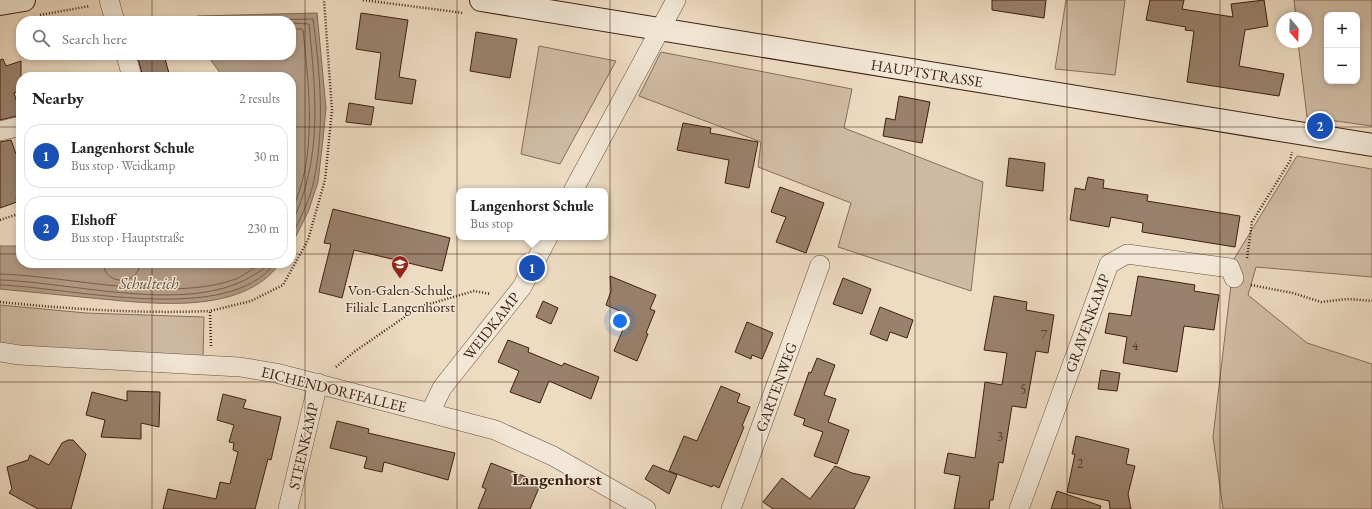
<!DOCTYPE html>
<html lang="en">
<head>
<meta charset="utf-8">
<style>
	:root { --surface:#fff; --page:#f6f6f6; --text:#222; --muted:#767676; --line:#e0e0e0; --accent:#8f2418 }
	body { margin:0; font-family:"EB Garamond",serif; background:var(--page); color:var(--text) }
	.controls { position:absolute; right:12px; top:12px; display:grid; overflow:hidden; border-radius:8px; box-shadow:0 2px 6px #0003 }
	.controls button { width:36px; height:36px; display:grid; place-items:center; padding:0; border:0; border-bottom:1px solid var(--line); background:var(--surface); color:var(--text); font:20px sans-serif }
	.compass { position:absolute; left:1276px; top:12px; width:36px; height:36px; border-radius:50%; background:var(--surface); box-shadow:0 2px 6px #0003; rotate:161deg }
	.you { position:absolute; left:620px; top:321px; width:14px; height:14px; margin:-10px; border:3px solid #fff; border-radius:50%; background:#1a73e8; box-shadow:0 0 0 6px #1a73e833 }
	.badge { display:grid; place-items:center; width:26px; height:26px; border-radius:50%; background:var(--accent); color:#fff; font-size:13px; font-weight:700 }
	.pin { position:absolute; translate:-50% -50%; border:2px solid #fff; box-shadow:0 1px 4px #0006 }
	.popup { position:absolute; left:456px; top:188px; width:152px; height:52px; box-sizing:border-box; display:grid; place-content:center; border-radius:8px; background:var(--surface); filter:drop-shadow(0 1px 3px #0005); font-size:13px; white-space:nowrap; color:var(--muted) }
	.popup b { font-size:15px; color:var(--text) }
	.popup::after { content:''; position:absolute; left:50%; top:100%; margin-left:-8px; border:8px solid transparent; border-top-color:var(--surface) }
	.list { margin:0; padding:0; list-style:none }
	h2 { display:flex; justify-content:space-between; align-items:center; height:52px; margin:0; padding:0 16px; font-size:17px }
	h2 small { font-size:13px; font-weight:400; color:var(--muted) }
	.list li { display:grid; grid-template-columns:26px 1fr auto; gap:12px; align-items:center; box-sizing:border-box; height:64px; margin:0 8px 8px; padding:0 8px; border:1px solid var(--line); border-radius:16px }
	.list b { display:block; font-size:15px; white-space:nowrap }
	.list p { margin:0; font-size:13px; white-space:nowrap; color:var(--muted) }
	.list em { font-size:13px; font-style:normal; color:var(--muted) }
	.icon { flex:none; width:22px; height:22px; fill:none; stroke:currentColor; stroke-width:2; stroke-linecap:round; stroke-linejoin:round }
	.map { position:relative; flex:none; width:1372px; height:509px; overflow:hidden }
	.search { position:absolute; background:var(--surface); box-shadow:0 2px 6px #0003; left:16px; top:16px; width:280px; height:44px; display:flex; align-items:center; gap:10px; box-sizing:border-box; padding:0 14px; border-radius:16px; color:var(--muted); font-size:15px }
	.panel { position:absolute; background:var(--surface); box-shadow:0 2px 6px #0003; left:16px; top:72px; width:280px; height:196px; border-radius:16px }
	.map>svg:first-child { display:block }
</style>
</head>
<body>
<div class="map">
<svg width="1372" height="509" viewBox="0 0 1372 509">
	<rect width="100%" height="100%" fill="#eddbc2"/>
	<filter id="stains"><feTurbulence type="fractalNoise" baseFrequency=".005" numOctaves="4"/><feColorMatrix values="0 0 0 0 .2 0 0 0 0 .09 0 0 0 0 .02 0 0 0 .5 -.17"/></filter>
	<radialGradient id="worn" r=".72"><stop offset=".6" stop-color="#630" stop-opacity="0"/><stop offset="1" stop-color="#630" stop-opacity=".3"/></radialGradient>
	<!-- green -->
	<path fill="#cfbba4" stroke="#866e5a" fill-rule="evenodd" d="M1066,0h59l-10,75 -60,-6z
		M1294,0h78v126l-65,-9 -9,-75h8v-24h-10zM1327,15h30v66h-30z
		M539,46l77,15 -56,103 -39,-10z
		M661,52l191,37 -8,39 139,54 -12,109 -133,-44 13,-44 -93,-36 3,-25 -122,-46z
		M1297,156l75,13v108l-116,-10 -8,28 59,48 65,21v145h-149l-10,-72 21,-178z
		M0,305l86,8 118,4 -1,41 -203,-13z"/>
	<!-- water -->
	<path fill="#b29b86" stroke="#846a57" d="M317,13l9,95 -3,31 -5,43 -10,30 -17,34v-169h-68l-16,-22h84v-34h-95l1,-5z
		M0,246h21v17h76l27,2 4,-2h152c-38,54 -132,40 -189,35 -30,-3 -61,-6 -91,-9z"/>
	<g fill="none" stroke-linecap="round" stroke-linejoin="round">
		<!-- shore -->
		<path stroke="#785e4c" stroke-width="1" d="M200,21l113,-2c7,53 12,107 1,161 -4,20 -14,39 -23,57
			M291,23l18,1c7,71 14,135 -18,201
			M291,29h11l1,1c6,59 15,127 -12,182
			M103,263c1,23 36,23 37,0
			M0,274c69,2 170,29 236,5 9,-4 17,-11 26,-16
			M0,280c72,2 189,35 252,-4 7,-4 13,-7 17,-13
			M0,285c69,2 229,42 275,-22"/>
	</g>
	<!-- building -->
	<path fill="#99816d" stroke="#3e2011" d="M992,0h54l-2,18 -52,-8z
		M1150,0h34l-2,9 51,8 -2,-13 33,-4 4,26 -23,4 -6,36 45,8 -5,22 -92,-14 7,-51 -9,-1 1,-3 -40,-7z
		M361,13l47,7 -9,57 17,3 -4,24 -37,-5 6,-46 -25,-4z
		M476,32l41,7 -7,39 -40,-7z
		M137,55h27l6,22h-27z
		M3,59l3,7 15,-5v29l-7,3 7,22 -21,5v-60z
		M899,96l31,6 -8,41 -39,-7 3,-18 9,2z
		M349,103l25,4 -3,18 -25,-3z
		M683,123l28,5 -1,5 48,9 -9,46 -24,-5 4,-23 -52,-10z
		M11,140l5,14 5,-2v45l-5,1 1,4 -17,6v-66z
		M1009,158l36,5 -2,28 -37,-5z
		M1088,177l16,3 -1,8 45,7 -1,6 93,15 -5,31 -93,-15 1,-9 -32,-6 -2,10 -39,-7 5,-32 10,2z
		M780,187l44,16 -18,50 -30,-11 10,-25 -15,-5z
		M333,209l117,29 -8,33 -88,-21 -12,48 -23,-6 12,-48 -7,-1z
		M610,276l46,19 -6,14 5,2 -9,22 2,1 -11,27 -23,-10 15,-36 -23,-10 5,-14z
		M1138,276l57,9 -1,6 25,4 -5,35 -30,-4 -7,46 -54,-9 4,-26 -22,-4 4,-20 22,3z
		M843,278l28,11 -9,25 -29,-10z
		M994,296l33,6 -1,8 28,5 -6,38 -12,-2 -10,57 -14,-2 -9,57 -4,-1 -6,38h-3l-1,9h-35l6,-33 -16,-3 4,-20 27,5 10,-76 17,3 5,-32 -23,-3z
		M543,301l15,7 -7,16 -15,-7z
		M880,307l33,13 -6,18 -17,-6 -3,9 -17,-7z
		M747,322l26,11 -11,26 -10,-4 -1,4 -16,-7z
		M508,340l21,8 -1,4 34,14 2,-3 35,14 -8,22 -42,-18 -9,22 -30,-11 9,-21 -21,-9z
		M817,358l18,7 -11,30 12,4 -8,23 21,8 -12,34 -23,-8 9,-24 -20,-7 2,-6 -11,-4 15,-43 2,1z
		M1101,370l19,3 -3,18 -19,-2z
		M721,386l19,8 -3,8 13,5 -8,19 2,1 -25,61 -6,-3 -1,2 -43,-16 15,-35 13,5z
		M127,391l33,1 -1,35 -18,-4v16l-40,-2 4,-17 -19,-5 6,-23 35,9z
		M223,394l23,6 -3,8 38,9 -10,43 -3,-1 -13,50h-92l5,-20 48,10 4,-17 10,2 8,-32 -5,-2 1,-7 -5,-1 5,-17 -17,-5z
		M337,421l32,8 -1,4 87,20 -7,27 -64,-18 -2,10 -18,-4 3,-11 -37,-9z
		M1076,436l53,13 -3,15 9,2 -7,28 3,15h-21l-1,-8 -42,-9 8,-38h-3z
		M68,440h5l13,14 -15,55h-33l-29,-16 3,-4 -5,-22 21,-7 2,-5 19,10 13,-22z
		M491,463l50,20 -11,26h-52l8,-20 -4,-2z
		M653,465l24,10 -8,19 -24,-15z
		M835,466l17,7 18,4 -16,32h-81l-10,-7 19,-24 28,21z
		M1057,491l44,15 -1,3h-49z"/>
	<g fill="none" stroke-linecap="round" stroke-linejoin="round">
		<!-- minor casing -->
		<g stroke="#6a4f3d" stroke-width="20">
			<path id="minor" d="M109,0l6,21
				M126,55l6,22
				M0,131l21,-5
				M573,191l103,-191
				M0,352l19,3 221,12 36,6 219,57 58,26 93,53
				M430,413l12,-25 80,-101 26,-50
				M288,509l30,-126
				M731,509l89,-244
				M1019,509l90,-245 18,-10 103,14 4,10"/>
		</g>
		<!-- secondary casing -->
		<g stroke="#3e2011" stroke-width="24">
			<path id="secondary" d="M481,0l891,145
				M0,4l24,-4"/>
		</g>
		<!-- path -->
		<path stroke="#3e2011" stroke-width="2.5" stroke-dasharray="1 2" stroke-linecap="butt" d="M363,0l101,13
			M40,15l50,-9
			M0,220l21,-7
			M1247,258l5,-36 38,-61 2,-9
			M1251,285l42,8 28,9 26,-3 25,2
			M0,302c70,7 140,12 210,9
			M211,346l-1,-35 41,-10 32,-16 25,-45 17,-60 7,-70 -8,-110
			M336,367l18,-15 65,-45 55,-16 17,3"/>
		<!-- minor -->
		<use href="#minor" stroke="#f3e8d7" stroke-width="19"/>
		<!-- secondary -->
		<use href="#secondary" stroke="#f3e8d7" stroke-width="22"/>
	</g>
	<!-- grid -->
	<path fill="none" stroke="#3e2011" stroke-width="1" stroke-opacity="0.55" d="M152,0v21M305,0v509M457,0v509M610,0v509M762,0v509M915,0v509M1067,0v509M1220,0v509M152,55v22M0,127h21M291,127h1081M0,254h21M291,254h1081M152,263v246M0,382h1372"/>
	<!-- icons -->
	<defs>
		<g id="school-pin" transform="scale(0.9)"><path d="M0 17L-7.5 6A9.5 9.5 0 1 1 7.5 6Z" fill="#8f2418" stroke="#f3e8d7"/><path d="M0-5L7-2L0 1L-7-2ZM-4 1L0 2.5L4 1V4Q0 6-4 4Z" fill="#fff"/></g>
	</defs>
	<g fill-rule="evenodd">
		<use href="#school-pin" x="400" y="264"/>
	</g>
	<g text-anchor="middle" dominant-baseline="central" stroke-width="3" stroke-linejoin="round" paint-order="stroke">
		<!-- number labels -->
		<g font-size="13" fill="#553828">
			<text x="1044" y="334">7</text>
			<text x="1135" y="345">4</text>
			<text x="1023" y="389">5</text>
			<text x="1000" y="436">3</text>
			<text x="1080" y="463">2</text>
		</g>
		<!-- street labels -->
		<g font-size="15" fill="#3e2011" stroke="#f3e8d7">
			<text transform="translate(927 73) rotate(9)">HAUPTSTRASSE</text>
			<text transform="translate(1087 323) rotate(-70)">GRAVENKAMP</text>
			<text transform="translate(491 326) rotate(-52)">WEIDKAMP</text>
			<text transform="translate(776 387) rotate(-70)">GARTENWEG</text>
			<text transform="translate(334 389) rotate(14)">EICHENDORFFALLEE</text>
			<text transform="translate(303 446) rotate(-77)">STEENKAMP</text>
		</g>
		<!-- poi labels -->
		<g font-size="15" fill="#3e2011" stroke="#f3e8d7">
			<text x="400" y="289">Von-Galen-Schule<tspan x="400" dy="17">Filiale Langenhorst</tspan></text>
		</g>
		<!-- water labels -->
		<g font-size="16" font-style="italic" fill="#674b3a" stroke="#f3e8d7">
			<text x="149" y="283">Schulteich</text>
		</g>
		<!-- quarter labels -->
		<g font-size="17" font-weight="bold" fill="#3e2011" stroke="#f3e8d7">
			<text x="557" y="479">Langenhorst</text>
		</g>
	</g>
	<rect width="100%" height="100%" filter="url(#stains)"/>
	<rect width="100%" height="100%" fill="url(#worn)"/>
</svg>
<div class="controls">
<button>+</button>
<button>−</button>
</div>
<svg class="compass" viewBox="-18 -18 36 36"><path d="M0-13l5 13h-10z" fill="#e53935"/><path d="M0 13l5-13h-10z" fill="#767676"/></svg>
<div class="you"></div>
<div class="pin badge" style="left:532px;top:268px;background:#1a4fb4">1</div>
<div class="popup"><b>Langenhorst Schule</b>Bus stop</div>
<div class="pin badge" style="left:1320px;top:126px;background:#1a4fb4">2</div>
<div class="search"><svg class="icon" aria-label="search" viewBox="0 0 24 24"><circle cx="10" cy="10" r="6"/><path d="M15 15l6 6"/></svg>Search here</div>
<section class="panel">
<h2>Nearby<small>2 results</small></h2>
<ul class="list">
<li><span class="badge" style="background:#1a4fb4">1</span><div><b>Langenhorst Schule</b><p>Bus stop · Weidkamp</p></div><em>30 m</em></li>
<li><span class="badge" style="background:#1a4fb4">2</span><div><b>Elshoff</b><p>Bus stop · Hauptstraße</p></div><em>230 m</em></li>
</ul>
</section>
</div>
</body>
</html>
